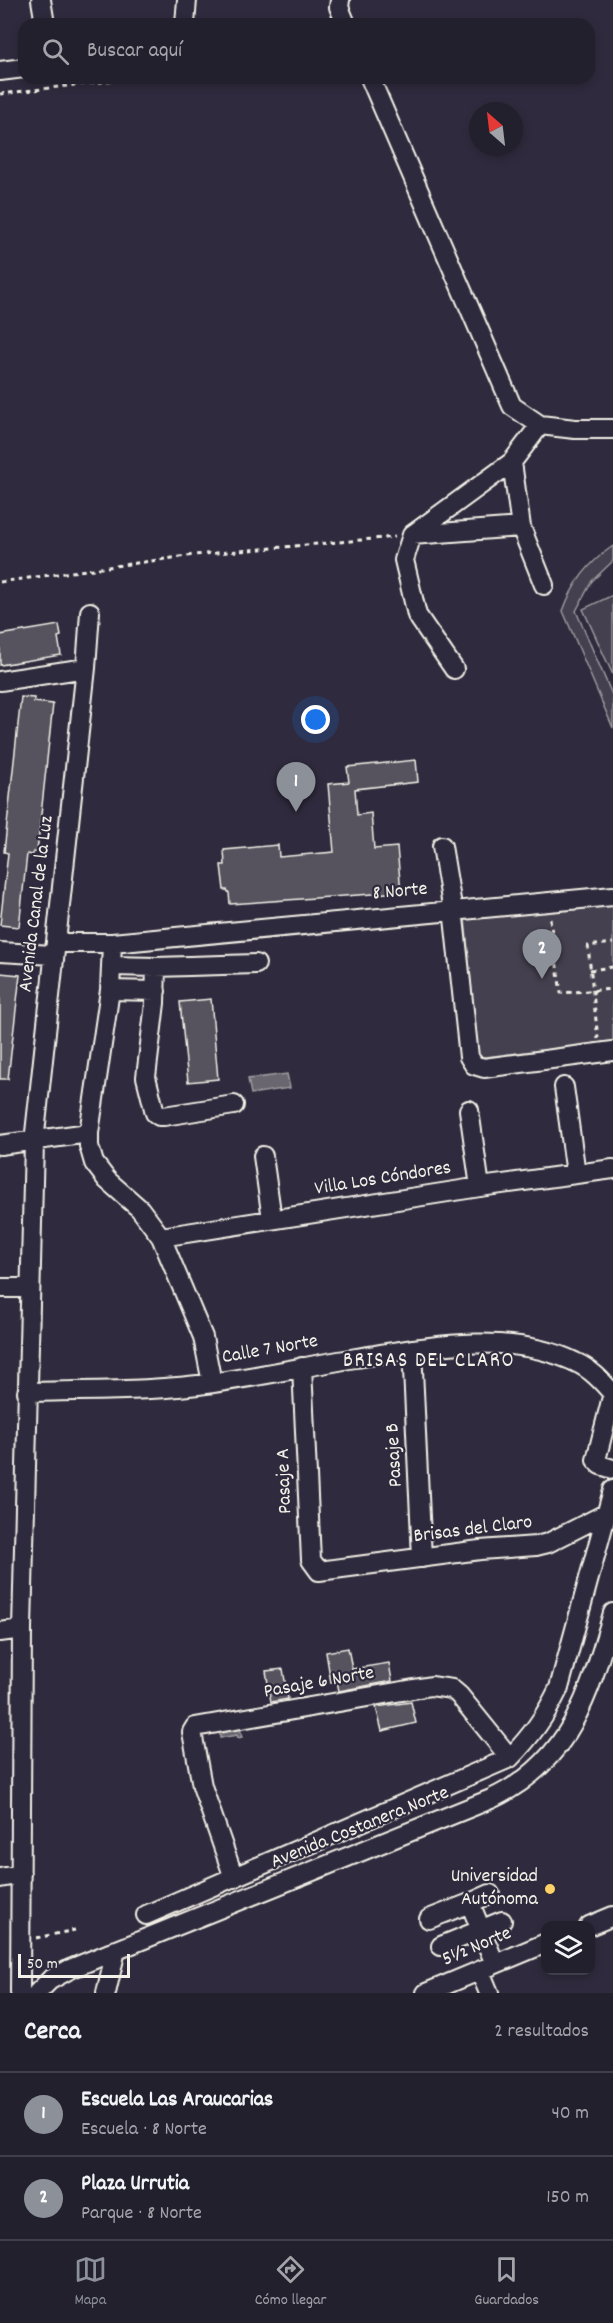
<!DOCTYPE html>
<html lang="es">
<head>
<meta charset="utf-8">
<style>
	:root { --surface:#23202e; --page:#2f2d3a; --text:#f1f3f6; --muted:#a3a3aa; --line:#403e4a; --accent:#8c9099 }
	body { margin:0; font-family:Dekko,sans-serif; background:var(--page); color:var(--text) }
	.controls { position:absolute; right:18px; bottom:18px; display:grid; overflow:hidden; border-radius:12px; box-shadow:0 3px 9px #0003 }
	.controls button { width:54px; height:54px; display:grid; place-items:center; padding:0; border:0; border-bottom:2px solid var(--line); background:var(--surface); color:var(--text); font:30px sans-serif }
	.compass { position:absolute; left:469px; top:102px; width:54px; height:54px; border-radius:50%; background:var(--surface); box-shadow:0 3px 9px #0003; rotate:332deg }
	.scale { position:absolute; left:18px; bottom:15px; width:112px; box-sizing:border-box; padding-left:6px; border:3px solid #f4f1e8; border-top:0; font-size:16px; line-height:21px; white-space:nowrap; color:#f4f1e8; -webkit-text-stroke:4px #2f2a3d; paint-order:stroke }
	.you { position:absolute; left:316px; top:720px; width:21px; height:21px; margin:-15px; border:4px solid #fff; border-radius:50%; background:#1a73e8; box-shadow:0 0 0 9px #1a73e833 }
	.badge { display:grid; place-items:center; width:39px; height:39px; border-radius:50%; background:var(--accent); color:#fff; font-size:20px; font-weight:700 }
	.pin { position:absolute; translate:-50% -50px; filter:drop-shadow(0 2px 3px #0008) }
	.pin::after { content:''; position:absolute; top:32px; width:21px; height:18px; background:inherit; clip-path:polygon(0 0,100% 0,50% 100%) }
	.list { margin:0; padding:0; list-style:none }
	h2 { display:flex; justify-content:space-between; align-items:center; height:78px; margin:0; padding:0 24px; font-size:26px }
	h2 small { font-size:20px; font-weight:400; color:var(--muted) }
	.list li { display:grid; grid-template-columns:39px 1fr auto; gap:18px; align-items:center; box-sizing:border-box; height:84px; padding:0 24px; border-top:2px solid var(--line) }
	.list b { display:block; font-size:22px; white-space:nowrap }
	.list p { margin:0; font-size:20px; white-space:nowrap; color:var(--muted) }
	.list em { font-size:20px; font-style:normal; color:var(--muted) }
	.icon { flex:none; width:33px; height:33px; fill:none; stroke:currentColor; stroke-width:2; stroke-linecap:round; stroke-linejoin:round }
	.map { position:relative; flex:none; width:613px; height:1993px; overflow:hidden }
	.search { position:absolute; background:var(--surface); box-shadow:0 3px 9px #0003; left:18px; right:18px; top:18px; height:66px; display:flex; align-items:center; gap:15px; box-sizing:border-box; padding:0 21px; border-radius:18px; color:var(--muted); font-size:22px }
	.sheet { height:246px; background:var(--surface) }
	nav { display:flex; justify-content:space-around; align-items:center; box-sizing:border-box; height:84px; border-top:2px solid var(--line); background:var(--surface); font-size:16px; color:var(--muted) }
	nav a { display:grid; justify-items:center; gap:3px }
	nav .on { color:var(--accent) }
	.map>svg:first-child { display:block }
</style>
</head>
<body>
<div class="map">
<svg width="613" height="1993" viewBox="0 0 613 1993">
	<rect width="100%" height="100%" fill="#2f2a3d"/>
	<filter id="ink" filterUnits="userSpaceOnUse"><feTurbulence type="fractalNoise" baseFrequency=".0167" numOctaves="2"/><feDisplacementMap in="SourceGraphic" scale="12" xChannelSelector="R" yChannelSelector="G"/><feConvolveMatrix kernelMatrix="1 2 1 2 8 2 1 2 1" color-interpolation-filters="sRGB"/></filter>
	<g filter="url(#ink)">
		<!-- green -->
		<path fill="#454050" stroke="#9c989c" stroke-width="1.5" d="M613,546v15l-21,20 -16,30 37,86v31l-50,-117c10,-28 25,-48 50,-65z
			M613,595v80l-30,-66z
			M613,902v139l-135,17 -13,-140z"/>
		<!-- water -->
		<path fill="#6a6670" stroke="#a19ea0" stroke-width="1.5" d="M287,1074l3,14 -39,6 -3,-15z
			M240,1727l2,10 -4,1 -1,-3 -17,3v-7z"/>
		<!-- building -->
		<path fill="#56525f" stroke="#f4f1e8" stroke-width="1.5" d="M59,625l2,11 -3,1 3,18 -61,10v-30z
			M21,697l13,1v4l19,2 -16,148h-4v3l-6,-1 -8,73 -19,-2 8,-72 -4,-1z
			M416,760l2,22 -63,7 2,26 14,-2 3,36 23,-2 4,45 -171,12 -1,-11 -2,-3h-3l-3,-25h4l-1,-15 54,-5 1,12 55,-5 -6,-68 21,-2 -2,-15z
			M0,973l20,2 -12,104h-8z
			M211,999l7,80 -30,3 -8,-80z
			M348,1648l4,21 37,-6 3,18 -53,10 -2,-10 -6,2 -5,-31z
			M283,1669l5,30 -17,3 -5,-31z
			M411,1702l5,21 -34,8 -6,-24z"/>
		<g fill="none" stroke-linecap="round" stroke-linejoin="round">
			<!-- minor casing -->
			<g stroke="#f4f1e8" stroke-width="22">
				<path id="minor" d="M41,0l4,24
					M340,0l-1,7 7,17
					M185,24l2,-24
					M0,71l24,-3
					M370,78l142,328 28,19 35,4h38
					M512,462l9,65 23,58
					M412,535l109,-8
					M454,669l-37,-54 -13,-55 8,-25 100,-73 28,-37
					M0,681l86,-13
					M442,846l12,72 15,139 5,8 10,3 129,-17
					M56,943h56l501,-47
					M112,943l-2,47 -21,143v13l5,17 13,17 33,29 21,28 42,100 9,46
					M0,952l53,3
					M112,966l44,1 100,-3
					M156,967l-1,36 -9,74 9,36 4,3h5l70,-11
					M110,990l46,1
					M564,1087l12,87
					M469,1110l11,77
					M0,1145l89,-12
					M263,1156l9,63
					M161,1237l319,-50 133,-18
					M0,1288h29
					M412,1349l10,209
					M302,1367l9,193 8,11 161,-21 56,-4 12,-3 65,-33
					M27,1392c62,-2 125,0 186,-9 48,-7 95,-17 143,-25 70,-11 152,-28 219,4 16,7 27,19 38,32
					M613,1393l-17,67 4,5 13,4
					M0,1632l22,-3
					M0,1878l21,-4
					M234,1878l-32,-92 -10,-54 3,-5 236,-41 21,3 7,6 51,63
					M470,1903l20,-9
					M146,1915l364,-157c22,-23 35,-41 49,-70l54,-198
					M429,1919l41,-16 25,61
					M589,1926l24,-10
					M441,1946l61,-25
					M480,1971l9,22
					M20,1993l2,-364 12,-487 52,-474 4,-56
					M37,1993l13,-13 20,-11 421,-170c80,-37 99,-107 122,-186
					M106,1993l10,-43
					M426,1993l120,-50"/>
			</g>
			<!-- path -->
			<path stroke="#f4f1e8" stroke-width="3" stroke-dasharray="4.5 4.5" stroke-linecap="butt" d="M0,94l133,-16
				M0,582l194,-27 201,-18
				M550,919l11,74 52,-4
				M590,970l23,-3
				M598,1039l-10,-93 25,-3
				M36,1938l39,-8"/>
			<!-- minor -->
			<use href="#minor" stroke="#2f2a3d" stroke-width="18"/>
		</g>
	</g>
	<!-- markers -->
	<circle fill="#ffd166" stroke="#2f2a3d" stroke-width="2" cx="550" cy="1889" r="6"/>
	<g text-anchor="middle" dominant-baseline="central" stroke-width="4.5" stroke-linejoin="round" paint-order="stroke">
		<!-- street labels -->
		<g font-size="20" fill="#f4f1e8" stroke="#2f2a3d">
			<text transform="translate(400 892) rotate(-5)">8 Norte</text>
			<text transform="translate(37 904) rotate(-83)">Avenida Canal de la Luz</text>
			<text transform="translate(383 1179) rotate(-9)">Villa Los Cóndores</text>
			<text transform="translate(270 1350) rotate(-10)">Calle 7 Norte</text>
			<text transform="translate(395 1455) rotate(-93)">Pasaje B</text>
			<text transform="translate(285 1481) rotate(-92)">Pasaje A</text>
			<text transform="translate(473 1530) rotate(-7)">Brisas del Claro</text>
			<text transform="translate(319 1683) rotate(-10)">Pasaje 6 Norte</text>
			<text transform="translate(360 1828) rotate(-22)">Avenida Costanera Norte</text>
			<text transform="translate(477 1947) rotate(-23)">5½ Norte</text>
		</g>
		<!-- poi labels -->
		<g font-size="20" fill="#f4f1e8" stroke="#2f2a3d" text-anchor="end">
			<text x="538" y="1877">Universidad<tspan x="538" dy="23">Autónoma</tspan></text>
		</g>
		<!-- neighbourhood labels -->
		<g font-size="21" letter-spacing="1.5" fill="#f4f1e8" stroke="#2f2a3d">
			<text x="429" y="1362">BRISAS DEL CLARO</text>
		</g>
	</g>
</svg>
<div class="controls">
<button><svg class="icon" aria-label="layers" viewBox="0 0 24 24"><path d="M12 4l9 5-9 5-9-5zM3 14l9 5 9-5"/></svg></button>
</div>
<svg class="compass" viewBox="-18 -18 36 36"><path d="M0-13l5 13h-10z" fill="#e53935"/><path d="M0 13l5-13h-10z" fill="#a3a3aa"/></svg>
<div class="scale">50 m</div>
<div class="you"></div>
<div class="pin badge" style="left:296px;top:812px">1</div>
<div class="pin badge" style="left:542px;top:979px">2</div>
<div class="search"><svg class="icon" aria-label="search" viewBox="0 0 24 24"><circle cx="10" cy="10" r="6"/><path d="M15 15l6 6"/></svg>Buscar aquí</div>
</div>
<section class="sheet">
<h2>Cerca<small>2 resultados</small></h2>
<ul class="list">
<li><span class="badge">1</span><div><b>Escuela Las Araucarias</b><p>Escuela · 8 Norte</p></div><em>40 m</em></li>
<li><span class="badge">2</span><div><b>Plaza Urrutia</b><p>Parque · 8 Norte</p></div><em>150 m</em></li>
</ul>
</section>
<nav>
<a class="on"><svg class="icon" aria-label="map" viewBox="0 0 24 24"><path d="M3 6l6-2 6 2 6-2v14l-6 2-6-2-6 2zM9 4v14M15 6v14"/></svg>Mapa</a>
<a><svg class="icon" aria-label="directions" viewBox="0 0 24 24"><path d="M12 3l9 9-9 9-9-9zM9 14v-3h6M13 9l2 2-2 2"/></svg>Cómo llegar</a>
<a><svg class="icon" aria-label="saved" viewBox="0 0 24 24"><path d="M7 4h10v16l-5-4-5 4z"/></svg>Guardados</a>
</nav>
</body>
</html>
